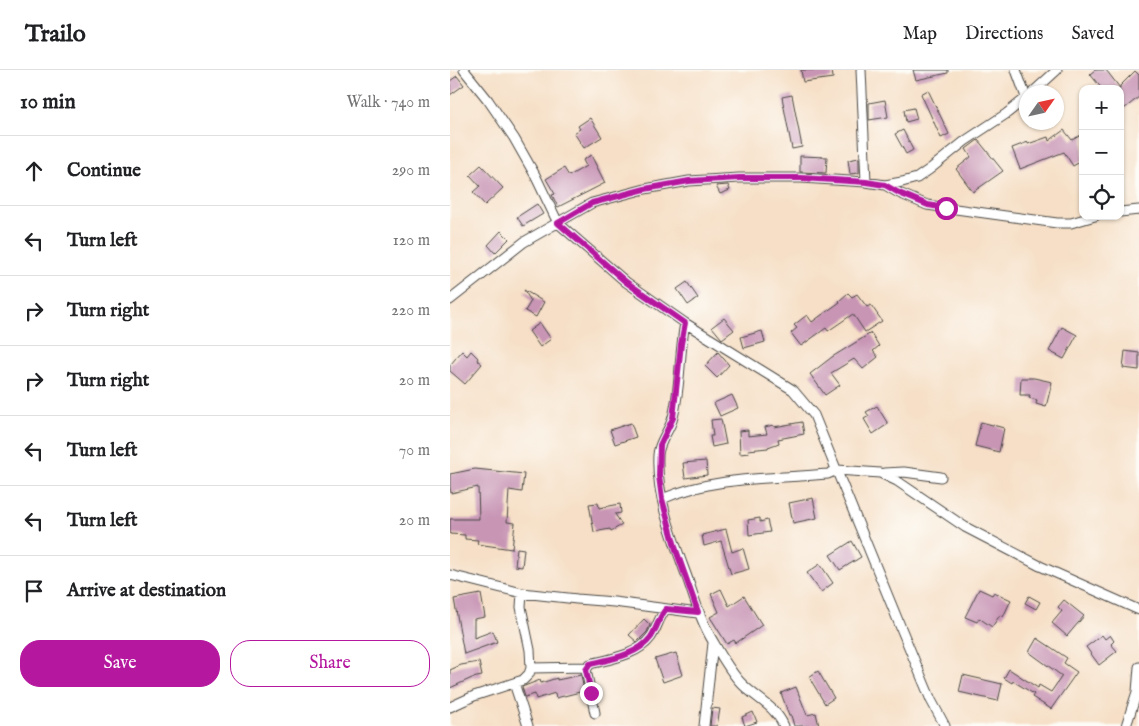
<!DOCTYPE html>
<html lang="en">
<head>
<meta charset="utf-8">
<style>
	:root { --surface:#fff; --page:#f2f2f2; --text:#202124; --muted:#757577; --line:#e0e0e0; --accent:#b5179e }
	body { margin:0; font-family:"IM FELL English",serif; background:var(--page); color:var(--text) }
	.controls { position:absolute; right:15px; top:15px; display:grid; overflow:hidden; border-radius:10px; box-shadow:0 1px 4px #0004 }
	.controls button { width:45px; height:45px; display:grid; place-items:center; padding:0; border:0; border-bottom:1px solid var(--line); background:var(--surface); color:var(--text); font:25px sans-serif }
	.compass { position:absolute; left:569px; top:15px; width:45px; height:45px; border-radius:50%; background:var(--surface); box-shadow:0 1px 4px #0004; rotate:56deg }
	.stop { position:absolute; width:15px; height:15px; margin:-11px; border:4px solid #b5179e; border-radius:50%; background:#fff }
	.stop.end { background:#b5179e; border-color:#fff; box-shadow:0 1px 5px #0008 }
	.list { margin:0; padding:0; list-style:none }
	h2 { display:flex; justify-content:space-between; align-items:center; height:65px; margin:0; padding:0 20px; font-size:21px }
	h2 small { font-size:16px; font-weight:400; color:var(--muted) }
	.list li { display:grid; grid-template-columns:32px 1fr auto; gap:15px; align-items:center; box-sizing:border-box; height:70px; padding:0 20px; border-top:1px solid var(--line) }
	.list b { display:block; font-size:19px; white-space:nowrap }
	.list em { font-size:16px; font-style:normal; color:var(--muted) }
	.actions { display:flex; gap:10px; padding:15px 20px }
	.actions a { flex:1; padding:11px 0; border:1px solid var(--accent); border-radius:20px; text-align:center; font-size:18px; color:var(--accent) }
	.actions .main { background:var(--accent); color:#fff }
	.icon { flex:none; width:28px; height:28px; fill:none; stroke:currentColor; stroke-width:2; stroke-linecap:round; stroke-linejoin:round }
	.map { position:relative; flex:none; width:689px; height:656px; overflow:hidden }
	header { display:flex; align-items:center; gap:30px; box-sizing:border-box; height:70px; padding:0 25px; background:var(--surface); border-bottom:1px solid var(--line) }
	header strong { font-size:24px }
	nav { display:flex; gap:28px; margin-inline-start:auto; font-size:18px }
	main { display:flex }
	aside { flex:1; background:var(--surface) }
	.map>svg:first-child { display:block }
</style>
</head>
<body>
<header>
<strong>Trailo</strong>
<nav><a>Map</a><a>Directions</a><a>Saved</a></nav>
</header>
<main>
<aside>
<h2>10 min<small>Walk · 740 m</small></h2>
<ul class="list">
<li><svg class="icon" aria-label="ahead" viewBox="0 0 24 24"><path d="M12 20V5M6 11l6-6 6 6"/></svg><div><b>Continue</b></div><em>290 m</em></li>
<li><svg class="icon" aria-label="left" viewBox="0 0 24 24"><path d="M17 20v-9H6M10 6l-5 5 5 5"/></svg><div><b>Turn left</b></div><em>120 m</em></li>
<li><svg class="icon" aria-label="right" viewBox="0 0 24 24"><path d="M7 20v-9h11M14 6l5 5-5 5"/></svg><div><b>Turn right</b></div><em>220 m</em></li>
<li><svg class="icon" aria-label="right" viewBox="0 0 24 24"><path d="M7 20v-9h11M14 6l5 5-5 5"/></svg><div><b>Turn right</b></div><em>20 m</em></li>
<li><svg class="icon" aria-label="left" viewBox="0 0 24 24"><path d="M17 20v-9H6M10 6l-5 5 5 5"/></svg><div><b>Turn left</b></div><em>70 m</em></li>
<li><svg class="icon" aria-label="left" viewBox="0 0 24 24"><path d="M17 20v-9H6M10 6l-5 5 5 5"/></svg><div><b>Turn left</b></div><em>20 m</em></li>
<li><svg class="icon" aria-label="arrive" viewBox="0 0 24 24"><path d="M6 21V4h12l-3 4 3 4H6"/></svg><div><b>Arrive at destination</b></div></li>
</ul>
<div class="actions"><a class="main">Save</a><a>Share</a></div>
</aside>
<div class="map">
<svg width="689" height="656" viewBox="0 0 689 656">
	<rect width="100%" height="100%" fill="#fdfcf7"/>
	<filter id="ink" filterUnits="userSpaceOnUse"><feTurbulence type="fractalNoise" baseFrequency=".02" numOctaves="2"/><feDisplacementMap in="SourceGraphic" scale="10" xChannelSelector="R" yChannelSelector="G"/><feConvolveMatrix kernelMatrix="1 2 1 2 8 2 1 2 1" color-interpolation-filters="sRGB"/></filter>
	<filter id="wash" filterUnits="userSpaceOnUse"><feTurbulence type="fractalNoise" baseFrequency=".0096" numOctaves="4" result="noise"/><feDisplacementMap in="SourceGraphic" scale="20" xChannelSelector="R" yChannelSelector="G"/><feGaussianBlur stdDeviation="1.12" result="paint"/><feColorMatrix in="noise" values="0 0 0 0 0 0 0 0 0 0 0 0 0 0 0 0 0 1.4 0 .05"/><feComposite in="paint" operator="in"/></filter>
	<g filter="url(#wash)">
		<rect width="100%" height="100%" fill="#f6dfc6"/>
		<g id="blocks">
			<!-- building -->
			<path fill="#c895b5" d="M351,0h31l1,8 -30,4z
				M463,0h35v3l-32,7z
				M645,0h11l14,18v-2l15,-15 4,4v22l-19,15v-23h-18l-12,-15z
				M7,6l7,9 -14,10v-14z
				M478,20l21,44 -8,4 -20,-44z
				M342,25l10,52 -10,2 -10,-52z
				M435,30l3,17 -19,3v-17z
				M464,38l3,11 -11,3 -2,-12z
				M140,48l12,19 -18,11 -10,-15 6,-4 -2,-3z
				M453,60l10,20 -7,4 -11,-20z
				M614,60l8,10 11,-6v26l-10,6 -9,-14 -44,17 -8,-21 16,-6v2l20,-7 1,4z
				M528,70l25,31 -30,21 -17,-23 15,-12 -5,-8z
				M141,85l14,28 -47,24 -6,-12 3,-1 -9,-15 18,-11 5,8 17,-10 -3,-6z
				M350,86l27,1 -1,16 -26,-1z
				M409,88v15l-9,1 -2,-14z
				M31,95l22,23 -18,17 -12,-13 7,-6 -10,-11z
				M278,115l2,5 -10,4 -4,-8z
				M87,134l6,10 -20,12 -6,-9z
				M51,161l8,8 -14,14 -7,-8z
				M237,212l11,16 -10,7 -11,-16z
				M74,220l20,12 -8,15 -11,-6 6,-10z
				M398,223l4,4 5,-3 10,13 4,-2 11,16 -17,11 -12,-18 -25,17 -2,-3 -25,18 -10,-13 6,-5 -3,-3 13,-10 5,7 28,-20 -1,-1z
				M274,248l10,12 -12,9 -10,-12z
				M90,253l11,16 -11,8 -11,-16z
				M612,257l15,8 -13,24 -15,-8z
				M312,261l3,11 -21,6 -3,-11z
				M421,263l8,13 -6,5 5,6 -15,12 -9,-10 -23,14 9,12 -15,10 -15,-21 22,-17z
				M12,281l5,5 4,-5 7,7 -1,2 5,4 -17,20 -15,-13v-6z
				M675,281l14,2v17l-16,-2z
				M268,282l11,13 -12,13 -12,-12z
				M571,308h13l18,4 -6,25 -10,-3 1,-4 -8,-2 1,-3h-10z
				M282,325l6,13 -18,8 -6,-13z
				M427,336l11,18 -15,10 -9,-15 5,-3 -3,-4z
				M271,349l5,25 -14,3 -2,-11h3l-2,-16z
				M352,352l2,12 -26,5 1,4 -11,4v1l-20,2 1,3 -9,1 -1,-23 9,-1v6l19,-2 -2,-7 8,-2 1,2z
				M531,352l23,6 -5,24 -24,-6z
				M181,353l5,14 -21,7 -5,-14z
				M256,391l1,14 -22,3 -2,-15z
				M25,399l49,5 -2,18 -13,-2 -2,32 8,1 -3,26 -35,-5 1,-4 -13,-1v-4l-15,-1v-15h29l-1,-32 -27,6 -1,-6v-13z
				M363,428l4,20 -24,5 -4,-20z
				M148,433l1,5 21,-4 1,9 -6,1 7,11 -11,6 -1,-2 -16,3 -5,-28z
				M310,448v4l7,-2 3,12 -21,3 -1,-15z
				M276,459l6,23 11,-4 6,21 -18,5 -10,-33 -17,5 -2,-11z
				M402,471l9,16 -21,13 -10,-15z
				M67,478l7,1 -2,18 -7,-1z
				M370,494l13,19 -12,9 -14,-19z
				M271,519l8,17 15,-10 18,29 -26,18 -2,-3 -7,4 -17,-27 9,-5 -8,-18z
				M529,519l13,6 2,-3 17,8 -8,17 -3,-2 -8,12 -13,-9 -2,4 -12,-5z
				M31,524l4,23 -11,2v19l19,-7 4,11 -33,12 -10,-55z
				M579,526l11,6 -4,7 -11,-6z
				M614,530l20,16 -17,20 -15,-13 10,-12 -4,-4z
				M194,549l6,6 -3,7 -10,10 -8,-7z
				M652,565l3,4 5,-4 4,6 -3,3 6,7 -18,14 -13,-18z
				M587,568l30,20 -3,5 13,9 -26,37 -19,-12 2,-3 -21,-13 -1,2 -8,-5 5,-9 29,19 1,-3 12,7 11,-16 -33,-24z
				M226,583l7,22 -20,7 -8,-23z
				M29,592l3,14 -10,2 -22,10v-18l11,-5z
				M368,601l16,27 -9,6 -16,-27z
				M131,605l3,16 -28,7 -1,-5 -19,6 -1,-5 -10,3 -3,-10 18,-7 1,3 16,-5v2z
				M513,605l39,9 -4,17 -39,-9z
				M346,617l11,28 9,-2 3,13h-25l-3,-11h-2l-8,-22z
				M262,638l8,1 -3,17h-7z
				M303,642l4,10 -12,4 -3,-9z"/>
		</g>
	</g>
	<g filter="url(#ink)">
		<use href="#blocks" fill-opacity="0" stroke="#494642" stroke-width="1"/>
		<g fill="none" stroke-linecap="round" stroke-linejoin="round">
			<!-- street casing -->
			<g stroke="#494642" stroke-width="11">
				<path id="street" d="M14,0l24,30 26,38 21,37 23,48 68,59 59,41 108,67 21,25 87,213 30,72 14,26
					M411,0l5,112
					M566,0l10,27
					M583,22l24,-22
					M435,115l14,8 28,12 130,18h14l24,-7
					M670,142l19,-2
					M0,230l74,-58 68,-39 53,-14 44,-8 50,-3h62l65,4 19,3 17,-3 15,-4 13,-9 35,-28 41,-27 20,-16
					M235,253c-6,31 -4,63 -12,94 -3,14 -14,23 -15,38 -2,42 15,84 29,122 8,23 14,45 27,66 8,14 17,30 28,41 15,15 33,22 42,42
					M434,403l20,-1 37,5
					M212,429c53,-23 110,-20 166,-25l9,-4 43,3 17,8 68,46 75,39 99,44
					M0,505l72,18 55,6 37,3 84,11
					M81,598l56,-1
					M64,613l14,43
					M0,637l24,-11 49,-16 6,-6 2,-6 -1,-18 -9,-43 1,-14
					M145,643l-9,-43 4,-6c21,-5 48,-9 61,-27 6,-9 8,-20 15,-28
					M254,656l9,-83
					M676,656l11,-34 2,-25"/>
			</g>
			<!-- street -->
			<use href="#street" stroke="#fff" stroke-width="9"/>
		</g>
	</g>
	<g fill="none" stroke-linecap="round" stroke-linejoin="round" filter="url(#ink)">
		<!-- route -->
		<path stroke="#b5179e" stroke-width="6" d="M141,623l-5,-23 4,-6c21,-5 48,-9 61,-27 6,-9 8,-20 15,-28l32,3 -22,-62 -14,-51 -3,-23 1,-31 13,-27 8,-74 4,-21 -59,-41 -68,-59 34,-20 53,-14 44,-8 50,-3h62l65,4 19,3 14,8 29,12 18,3"/>
	</g>
</svg>
<div class="controls">
<button>+</button>
<button>−</button>
<button><svg class="icon" aria-label="locate" viewBox="0 0 24 24"><circle cx="12" cy="12" r="6"/><path d="M12 2v4M12 18v4M2 12h4M18 12h4"/></svg></button>
</div>
<svg class="compass" viewBox="-18 -18 36 36"><path d="M0-13l5 13h-10z" fill="#e53935"/><path d="M0 13l5-13h-10z" fill="#757577"/></svg>
<div class="stop" style="left:496px;top:138px"></div>
<div class="stop end" style="left:141px;top:623px"></div>
</div>
</main>
</body>
</html>
